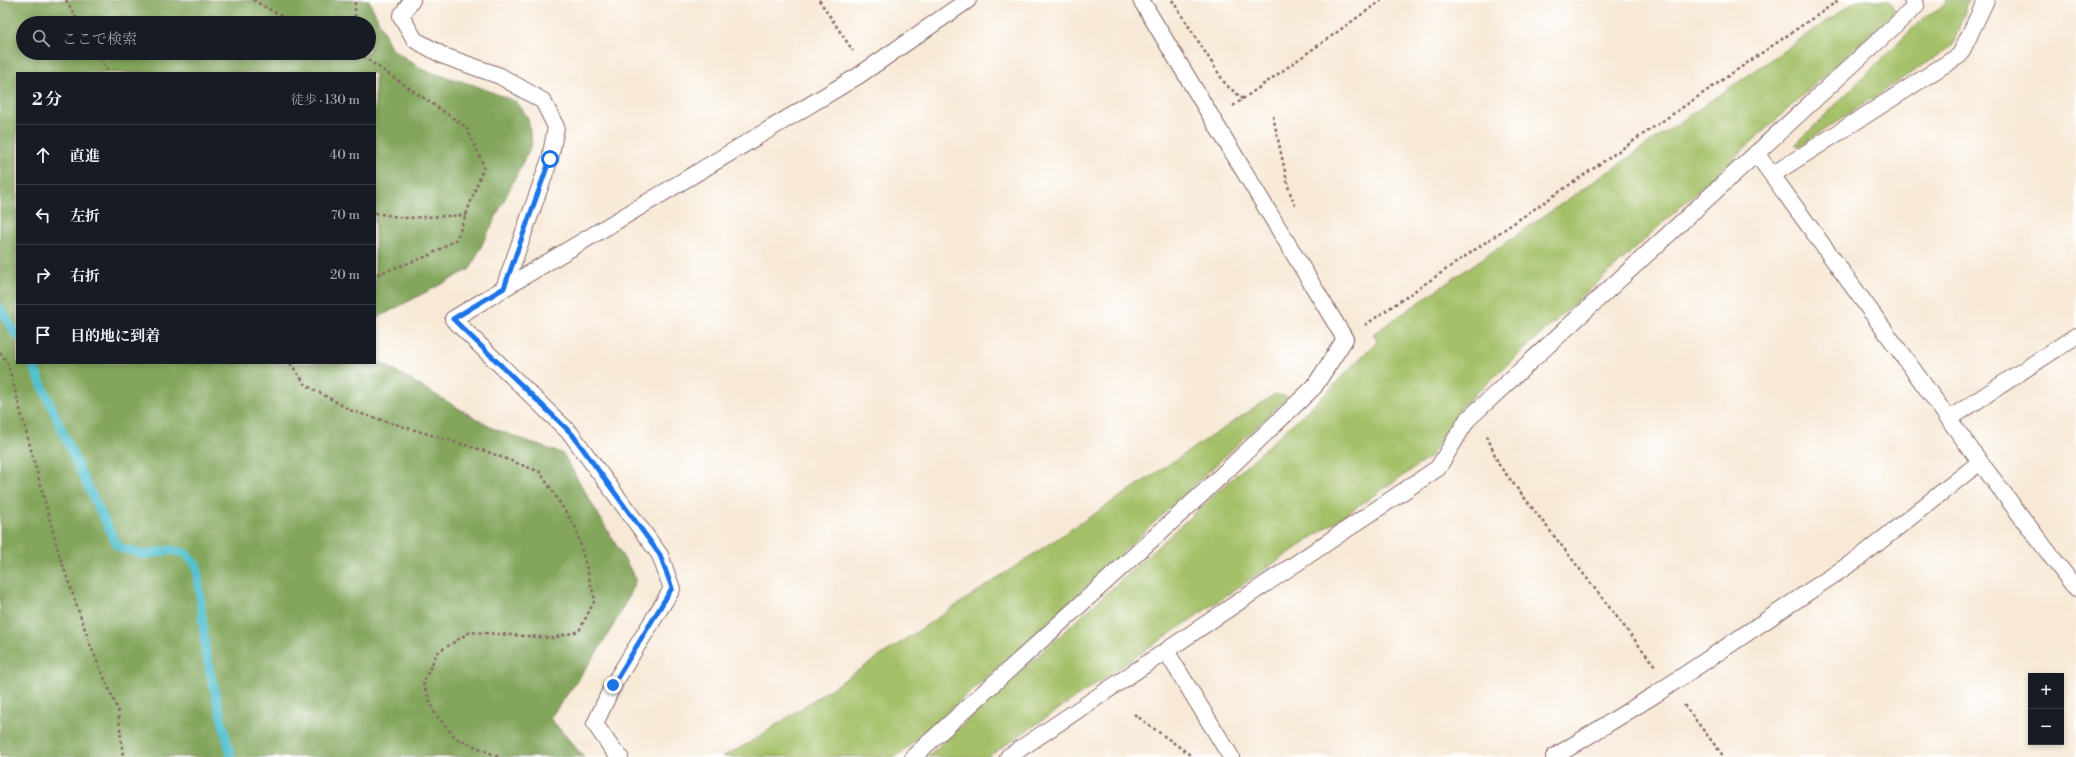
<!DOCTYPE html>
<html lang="ja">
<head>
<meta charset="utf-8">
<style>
	:root { --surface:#171b24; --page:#242831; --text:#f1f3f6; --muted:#9ea1a6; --line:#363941 }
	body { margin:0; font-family:"Libre Bodoni","Noto Serif JP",serif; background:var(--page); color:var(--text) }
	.controls { position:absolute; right:12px; bottom:12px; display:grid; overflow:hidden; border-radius:0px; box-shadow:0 2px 6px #0003 }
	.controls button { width:36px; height:36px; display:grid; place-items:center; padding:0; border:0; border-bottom:1px solid var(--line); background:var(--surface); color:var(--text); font:20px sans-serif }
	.stop { position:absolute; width:12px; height:12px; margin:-9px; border:3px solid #1a73e8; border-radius:50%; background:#fff }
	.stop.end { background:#1a73e8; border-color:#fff; box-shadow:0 1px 4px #0008 }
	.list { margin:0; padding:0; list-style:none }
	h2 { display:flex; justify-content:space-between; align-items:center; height:52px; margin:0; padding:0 16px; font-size:17px }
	h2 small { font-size:13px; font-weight:400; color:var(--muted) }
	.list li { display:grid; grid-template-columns:26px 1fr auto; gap:12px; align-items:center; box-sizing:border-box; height:60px; padding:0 16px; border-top:1px solid var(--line) }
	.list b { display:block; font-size:15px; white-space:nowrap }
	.list em { font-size:13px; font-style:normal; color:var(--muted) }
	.icon { flex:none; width:22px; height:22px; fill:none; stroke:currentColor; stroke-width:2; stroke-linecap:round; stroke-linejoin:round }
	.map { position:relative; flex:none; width:2076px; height:757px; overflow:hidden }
	.search { position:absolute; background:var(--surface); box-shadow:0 2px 6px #0003; left:16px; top:16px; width:360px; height:44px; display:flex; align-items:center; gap:10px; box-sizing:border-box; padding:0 14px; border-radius:22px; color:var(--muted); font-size:15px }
	.panel { position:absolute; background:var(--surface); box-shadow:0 2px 6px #0003; left:16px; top:72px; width:360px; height:292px; border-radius:0px }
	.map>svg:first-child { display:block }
</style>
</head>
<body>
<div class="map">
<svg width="2076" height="757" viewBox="0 0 2076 757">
	<rect width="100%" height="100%" fill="#fff"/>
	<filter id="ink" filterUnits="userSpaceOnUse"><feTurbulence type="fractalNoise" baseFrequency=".025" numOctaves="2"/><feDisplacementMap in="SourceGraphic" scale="8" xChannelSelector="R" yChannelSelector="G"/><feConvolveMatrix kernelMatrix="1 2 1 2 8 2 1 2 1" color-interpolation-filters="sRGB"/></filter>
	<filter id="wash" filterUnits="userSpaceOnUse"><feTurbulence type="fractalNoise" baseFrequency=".012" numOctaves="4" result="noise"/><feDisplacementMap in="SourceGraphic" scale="16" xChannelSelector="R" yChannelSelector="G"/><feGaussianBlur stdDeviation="0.9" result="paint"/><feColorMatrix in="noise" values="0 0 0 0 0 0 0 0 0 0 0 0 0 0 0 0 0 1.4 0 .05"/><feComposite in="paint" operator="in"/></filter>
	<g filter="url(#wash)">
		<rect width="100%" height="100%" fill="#f7e9d6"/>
		<!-- green -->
		<path fill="#a4c067" stroke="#777049" d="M1857,0h31l7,11 -434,396 -32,51 -441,299h-61l397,-362 53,-54 -4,-7z
			M1945,0h24l-16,45 -155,102 -3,-2 127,-126 18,-10 6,-7z
			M1275,394l13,3 -260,244 -132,116h-174l27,-14z"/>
		<!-- forest -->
		<path fill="#83a65c" stroke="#666244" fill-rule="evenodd" d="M0,0h369l22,48 32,22 51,15 43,17 11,16 4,26 -62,125 -95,50v-246h-358v290h358v-4l117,69 71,26 73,125c-21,52 -53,94 -86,139l34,39h-584zM23,23h346v30h-346z"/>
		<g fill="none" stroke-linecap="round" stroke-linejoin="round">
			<!-- stream -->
			<path stroke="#55c1cf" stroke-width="9" d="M0,308l17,28
				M32,363l50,112 36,72 26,8 26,-5 15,3 12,13 9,89 25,102"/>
		</g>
	</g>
	<g filter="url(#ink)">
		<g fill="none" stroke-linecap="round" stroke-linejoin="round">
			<!-- lane casing -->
			<g stroke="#876667" stroke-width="18">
				<path id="lane" d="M412,0l-11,16 14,24 29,16 56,20 43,25 13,26 -6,32 -46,129
					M1756,153l224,309 96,127
					M1772,175l188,-120 26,-55
					M1949,419l127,-83
					M1166,651l65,106
					M620,757l-7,-7 -18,-26 18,-39 59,-96 -12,-34 -89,-121 -118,-115 405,-243 110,-76
					M913,757l291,-265 110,-105 31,-48 -204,-339
					M1008,757l430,-289 29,-48 449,-414 -4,-6
					M1554,757l102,-63 203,-136 121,-96"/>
			</g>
			<!-- path -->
			<path stroke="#876667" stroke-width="2.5" stroke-dasharray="3 3" stroke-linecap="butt" d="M66,0l13,23
				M253,0l41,23
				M819,0l34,51
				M1172,0l54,85 17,14
				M355,23v-23
				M97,53l12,20
				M358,53l108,74 18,39 -27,73 -29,17 -53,19
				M1233,106l149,-106
				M1273,116l16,74 6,15
				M375,213l29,5 63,-3
				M1365,325l474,-325
				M0,352l8,12 51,190 32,93 27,63 5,47
				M290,363l16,22 46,26 136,41 52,20 36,56 19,72 -16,31 -26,7 -83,-6 -33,21 -14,30 12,31 21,24 43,19
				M1487,436l12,29 156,201
				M1684,705l40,52
				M1134,714l59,43"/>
			<!-- lane -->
			<use href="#lane" stroke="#fff" stroke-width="16"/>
		</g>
	</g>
	<g fill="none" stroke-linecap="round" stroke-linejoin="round" filter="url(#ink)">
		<!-- route -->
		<path stroke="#1a73e8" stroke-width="5" d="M550,159l-46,129 -51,31 119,115 88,121 12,33 -59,97"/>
	</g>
</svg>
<div class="controls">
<button>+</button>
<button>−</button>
</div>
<div class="stop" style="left:550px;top:159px"></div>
<div class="stop end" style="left:613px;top:685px"></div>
<div class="search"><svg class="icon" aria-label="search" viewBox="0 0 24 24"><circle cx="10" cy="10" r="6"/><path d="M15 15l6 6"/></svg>ここで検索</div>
<section class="panel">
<h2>2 分<small>徒歩 · 130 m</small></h2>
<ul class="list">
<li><svg class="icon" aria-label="ahead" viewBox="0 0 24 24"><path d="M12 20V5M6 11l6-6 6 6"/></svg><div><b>直進</b></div><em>40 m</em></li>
<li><svg class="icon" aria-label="left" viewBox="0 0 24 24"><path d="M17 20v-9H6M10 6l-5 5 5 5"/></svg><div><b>左折</b></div><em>70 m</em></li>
<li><svg class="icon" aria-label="right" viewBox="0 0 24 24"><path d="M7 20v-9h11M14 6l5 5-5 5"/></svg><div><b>右折</b></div><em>20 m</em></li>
<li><svg class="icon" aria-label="arrive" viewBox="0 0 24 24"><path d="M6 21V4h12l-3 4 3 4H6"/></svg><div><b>目的地に到着</b></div></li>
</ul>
</section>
</div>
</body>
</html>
